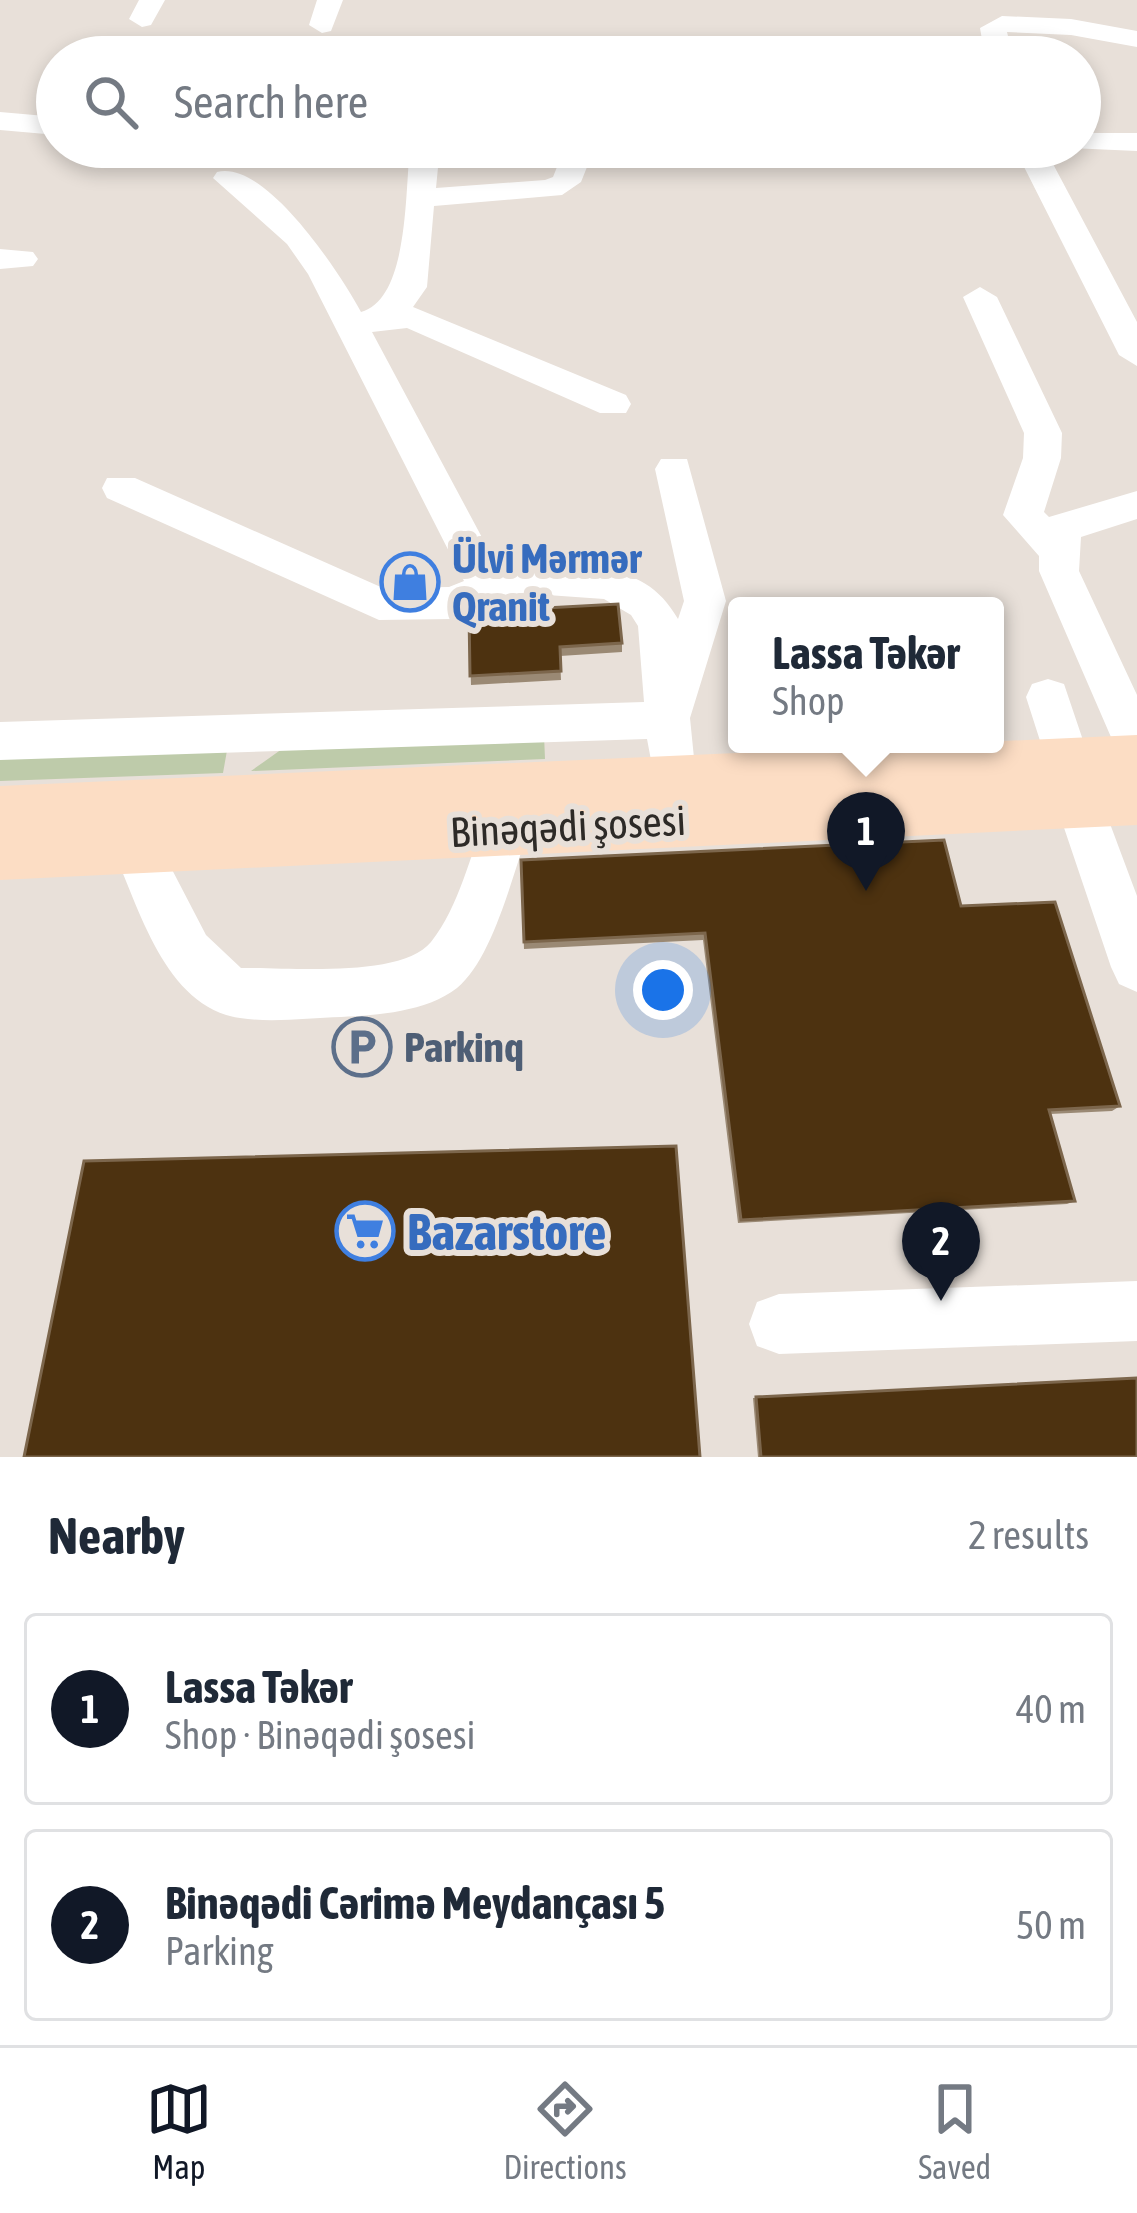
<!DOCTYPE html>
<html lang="en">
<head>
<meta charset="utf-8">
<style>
	:root { --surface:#fff; --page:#f6f6f7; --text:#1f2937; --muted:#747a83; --line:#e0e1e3; --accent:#111827 }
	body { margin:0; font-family:"Asap Condensed",sans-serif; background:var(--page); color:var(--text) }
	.you { position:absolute; left:663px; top:990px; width:42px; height:42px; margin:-30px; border:9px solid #fff; border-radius:50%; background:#1a73e8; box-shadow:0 0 0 18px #1a73e833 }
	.badge { display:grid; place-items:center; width:78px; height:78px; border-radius:50%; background:var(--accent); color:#fff; font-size:39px; font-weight:700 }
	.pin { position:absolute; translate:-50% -99px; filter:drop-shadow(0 3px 6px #0008) }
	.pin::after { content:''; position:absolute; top:63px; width:42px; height:36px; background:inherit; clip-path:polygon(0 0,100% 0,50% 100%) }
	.popup { position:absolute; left:728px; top:597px; width:276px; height:156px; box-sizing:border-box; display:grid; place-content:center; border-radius:12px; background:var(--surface); filter:drop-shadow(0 3px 9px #0005); font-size:39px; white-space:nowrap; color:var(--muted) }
	.popup b { font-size:45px; color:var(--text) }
	.popup::after { content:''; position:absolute; left:50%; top:100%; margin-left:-24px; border:24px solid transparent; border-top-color:var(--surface) }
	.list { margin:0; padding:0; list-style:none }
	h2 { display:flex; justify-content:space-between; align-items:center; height:156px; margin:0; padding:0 48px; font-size:51px }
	h2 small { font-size:39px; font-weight:400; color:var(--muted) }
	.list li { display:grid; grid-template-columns:78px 1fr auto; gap:36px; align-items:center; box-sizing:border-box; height:192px; margin:0 24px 24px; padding:0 24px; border:3px solid var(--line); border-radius:12px }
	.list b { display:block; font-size:45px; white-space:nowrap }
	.list p { margin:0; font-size:39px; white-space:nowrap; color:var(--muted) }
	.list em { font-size:39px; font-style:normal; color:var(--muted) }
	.icon { flex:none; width:66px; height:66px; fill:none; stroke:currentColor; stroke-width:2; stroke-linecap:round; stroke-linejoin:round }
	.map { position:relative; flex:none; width:1137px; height:1457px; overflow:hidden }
	.search { position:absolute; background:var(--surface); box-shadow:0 6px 18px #0003; left:36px; right:36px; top:36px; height:132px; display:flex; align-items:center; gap:30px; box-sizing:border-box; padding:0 42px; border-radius:66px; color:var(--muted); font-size:45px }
	.sheet { height:588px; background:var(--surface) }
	nav { display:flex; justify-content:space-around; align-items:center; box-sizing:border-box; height:168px; border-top:3px solid var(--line); background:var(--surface); font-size:33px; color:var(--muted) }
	nav a { display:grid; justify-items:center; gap:6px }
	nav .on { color:var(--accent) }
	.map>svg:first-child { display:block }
</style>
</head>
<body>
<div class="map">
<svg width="1137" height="1457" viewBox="0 0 1137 1457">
	<rect width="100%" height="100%" fill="#e8e0d9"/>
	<!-- green -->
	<path fill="#becbaa" d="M544,735l1,24 -294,12 38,-27z
		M228,745l-5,28 -223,8v-27z"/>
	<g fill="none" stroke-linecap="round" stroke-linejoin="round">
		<!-- minor -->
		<path fill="#fff" fill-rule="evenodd" d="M139,0h26l-14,25 -9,2 -13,-8z
			M317,0h26l-12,31 -9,2 -13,-8z
			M1002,16l69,3 66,12v16l-66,-12 -64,-3 6,25h-28l-5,-29z
			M0,112l57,5v18l-57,-5z
			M1080,133h57v18l-67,-3 10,-1z
			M410,147h30l-4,41 109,-8 8,-3 12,-30h30l-14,35 -19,13 -128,11 -7,81 -14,20 213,88 5,9 -5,9h-26l-193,-85 -35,4 121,226c66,13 147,-9 185,61l6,-18 -29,-132 6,-10h26l39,142 -36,117 6,60 -7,14 -16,6 -16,-6 -10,-53 -647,21v-38l644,-20 -6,-76 -7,-11 -27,-16 -85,-6 -67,26 -73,1 -272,-122 -5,-10 5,-10h28l248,110 66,-1 15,-6 -156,-307 -21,-30 -74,-66 4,-6c49,-13 124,103 144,140 48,-13 44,-121 49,-165z
			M831,147c-16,15 -73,16 -89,1z
			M1014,147h30l93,175v44l-18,-11z
			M0,249l33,3 5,7 -5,7 -33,3z
			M980,287l17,10 65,136 -1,25 -17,54 5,5 88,-26v28l-56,18 -2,34 58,124v68l-16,-5 -7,-14 -75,-173v-15l-36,-41 20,-57 1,-25 -61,-136z
			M1048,679l16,5 26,77 -7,14 -16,6 -16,-6 -25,-78 6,-13z
			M1080,783l17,6 40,107v96l-18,-8 -8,-17 -55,-163 7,-15z
			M505,808l17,6 7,15c-16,44 -36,130 -72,159 -31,24 -79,27 -116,29 -32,1 -70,6 -101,1 -76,-11 -101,-112 -128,-170l7,-15 17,-7 17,7 53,102 35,33c45,-1 160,11 190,-26 29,-36 38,-87 57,-128z
			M1137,1281v60l-358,13 -22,-8 -8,-22 8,-22 22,-8z"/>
		<!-- major -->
		<path fill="#fcddc4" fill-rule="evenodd" d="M1137,735v90l-1137,55v-94z"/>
	</g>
	<!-- wall -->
	<path fill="#9a8974" d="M469,612l153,31v9l-62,4 1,24 -90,5z
		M521,860l440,46 159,200 -8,5 -62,3 25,87 -8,3 -329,19 -35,-283 -179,9z
		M1137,1378v79h-379l-5,-59z"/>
	<!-- building -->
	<path fill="#4d3210" stroke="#7c664c" stroke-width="3" d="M618,604l4,39 -62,4 1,24 -91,5 -1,-64z
		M944,840l17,66 94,-4 65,204 -71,4 26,91 -334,19 -36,-287 -181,9 -3,-82z
		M676,1146l24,311h-676l60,-296z
		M1137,1378v79h-376l-5,-60z"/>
	<!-- icons -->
	<defs>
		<g id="shop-ring" transform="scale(3)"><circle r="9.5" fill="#e8e0d9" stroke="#3f7fe0" stroke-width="1.5"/><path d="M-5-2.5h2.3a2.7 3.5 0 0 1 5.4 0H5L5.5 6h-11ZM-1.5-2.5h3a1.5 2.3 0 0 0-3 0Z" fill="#3f7fe0"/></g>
		<g id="parking-ring" transform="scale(3)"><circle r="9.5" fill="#e8e0d9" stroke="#5c6f8a" stroke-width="1.5"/><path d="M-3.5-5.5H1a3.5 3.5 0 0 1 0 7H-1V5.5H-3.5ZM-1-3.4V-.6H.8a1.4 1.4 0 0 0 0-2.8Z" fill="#5c6f8a"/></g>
		<g id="supermarket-ring" transform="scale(3)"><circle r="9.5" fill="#e8e0d9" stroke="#3f7fe0" stroke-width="1.5"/><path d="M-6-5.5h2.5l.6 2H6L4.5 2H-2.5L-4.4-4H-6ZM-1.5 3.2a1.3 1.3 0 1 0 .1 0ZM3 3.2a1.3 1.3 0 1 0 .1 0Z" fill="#3f7fe0"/></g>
	</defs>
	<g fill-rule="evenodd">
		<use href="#shop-ring" x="410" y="582"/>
		<use href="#parking-ring" x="362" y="1047"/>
		<use href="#supermarket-ring" x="365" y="1231"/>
	</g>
	<g text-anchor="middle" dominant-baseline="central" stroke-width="12" stroke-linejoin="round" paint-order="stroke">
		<!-- shop labels -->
		<g font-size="42" font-weight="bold" fill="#366cbe" stroke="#e8e0d9" text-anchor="start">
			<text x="452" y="558">Ülvi Mərmər<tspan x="452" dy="48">Qranit</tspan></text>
		</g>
		<!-- street labels -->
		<g font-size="42" fill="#2d2a27" stroke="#e8e0d9">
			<text transform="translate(568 826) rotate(-3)">Binəqədi şosesi</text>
		</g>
		<!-- service labels -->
		<g font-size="42" font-weight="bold" fill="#4e5e75" stroke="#e8e0d9" text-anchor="start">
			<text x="404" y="1047">Parkinq</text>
		</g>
		<!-- near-shop labels -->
		<g font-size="51" font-weight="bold" fill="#366cbe" stroke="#e8e0d9" text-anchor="start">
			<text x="407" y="1231">Bazarstore</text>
		</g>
	</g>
</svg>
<div class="you"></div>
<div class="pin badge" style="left:866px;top:891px">1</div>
<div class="popup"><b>Lassa Təkər</b>Shop</div>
<div class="pin badge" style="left:941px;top:1301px">2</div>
<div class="search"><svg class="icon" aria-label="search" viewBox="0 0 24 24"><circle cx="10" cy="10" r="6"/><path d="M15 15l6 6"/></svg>Search here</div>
</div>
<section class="sheet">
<h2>Nearby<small>2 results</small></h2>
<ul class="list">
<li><span class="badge">1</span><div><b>Lassa Təkər</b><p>Shop · Binəqədi şosesi</p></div><em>40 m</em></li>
<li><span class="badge">2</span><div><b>Binəqədi Cərimə Meydançası 5</b><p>Parking</p></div><em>50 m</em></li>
</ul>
</section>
<nav>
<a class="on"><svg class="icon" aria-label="map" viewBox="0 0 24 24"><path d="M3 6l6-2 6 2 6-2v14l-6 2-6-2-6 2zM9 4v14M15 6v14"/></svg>Map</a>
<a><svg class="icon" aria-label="directions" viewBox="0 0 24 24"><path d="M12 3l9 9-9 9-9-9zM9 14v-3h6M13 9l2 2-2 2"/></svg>Directions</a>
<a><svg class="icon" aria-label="saved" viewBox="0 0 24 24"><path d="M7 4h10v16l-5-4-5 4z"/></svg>Saved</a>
</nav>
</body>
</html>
